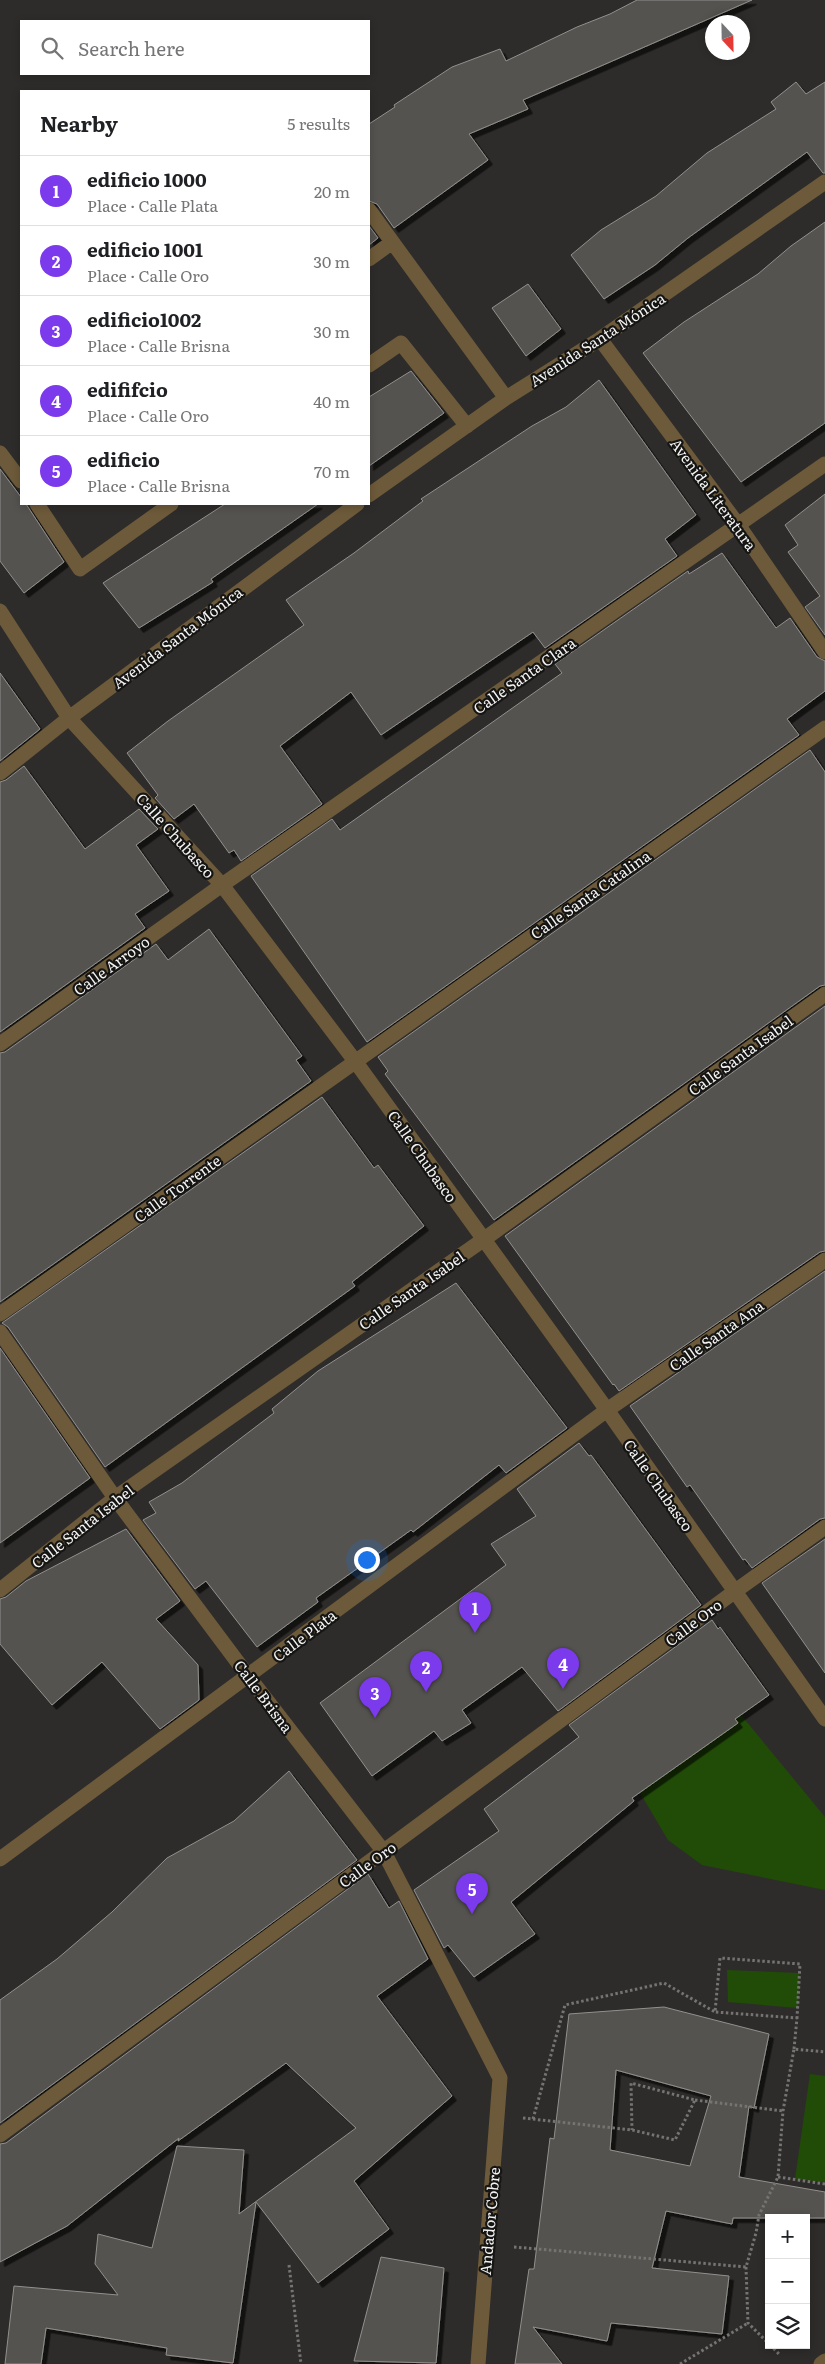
<!DOCTYPE html>
<html lang="en">
<head>
<meta charset="utf-8">
<style>
	:root { --surface:#fff; --page:#f6f6f6; --text:#202124; --muted:#757577; --line:#e0e0e0; --accent:#7c3aed }
	body { margin:0; font-family:Literata,serif; background:var(--page); color:var(--text) }
	.controls { position:absolute; right:15px; bottom:15px; display:grid; overflow:hidden; border-radius:0px; box-shadow:0 2px 8px #0003 }
	.controls button { width:45px; height:45px; display:grid; place-items:center; padding:0; border:0; border-bottom:1px solid var(--line); background:var(--surface); color:var(--text); font:25px sans-serif }
	.compass { position:absolute; left:705px; top:15px; width:45px; height:45px; border-radius:50%; background:var(--surface); box-shadow:0 2px 8px #0003; rotate:158deg }
	.you { position:absolute; left:366px; top:1559px; width:18px; height:18px; margin:-12px; border:4px solid #fff; border-radius:50%; background:#1a73e8; box-shadow:0 0 0 8px #1a73e833 }
	.badge { display:grid; place-items:center; width:32px; height:32px; border-radius:50%; background:var(--accent); color:#fff; font-size:16px; font-weight:700 }
	.pin { position:absolute; translate:-50% -41px; filter:drop-shadow(0 1px 2px #0008) }
	.pin::after { content:''; position:absolute; top:26px; width:18px; height:15px; background:inherit; clip-path:polygon(0 0,100% 0,50% 100%) }
	.list { margin:0; padding:0; list-style:none }
	h2 { display:flex; justify-content:space-between; align-items:center; height:65px; margin:0; padding:0 20px; font-size:21px }
	h2 small { font-size:16px; font-weight:400; color:var(--muted) }
	.list li { display:grid; grid-template-columns:32px 1fr auto; gap:15px; align-items:center; box-sizing:border-box; height:70px; padding:0 20px; border-top:1px solid var(--line) }
	.list b { display:block; font-size:19px; white-space:nowrap }
	.list p { margin:0; font-size:16px; white-space:nowrap; color:var(--muted) }
	.list em { font-size:16px; font-style:normal; color:var(--muted) }
	.icon { flex:none; width:28px; height:28px; fill:none; stroke:currentColor; stroke-width:2; stroke-linecap:round; stroke-linejoin:round }
	.map { position:relative; flex:none; width:825px; height:2364px; overflow:hidden }
	.search { position:absolute; background:var(--surface); box-shadow:0 2px 8px #0003; left:20px; top:20px; width:350px; height:55px; display:flex; align-items:center; gap:12px; box-sizing:border-box; padding:0 18px; border-radius:0px; color:var(--muted); font-size:19px }
	.panel { position:absolute; background:var(--surface); box-shadow:0 2px 8px #0003; left:20px; top:90px; width:350px; height:415px; border-radius:0px }
	.map>svg:first-child { display:block }
</style>
</head>
<body>
<div class="map">
<svg width="825" height="2364" viewBox="0 0 825 2364">
	<defs>
		<filter id="shadow"><feDropShadow dx="4.5" dy="4.5" stdDeviation="0" flood-color="#0009"/></filter>
	</defs>
	<rect width="100%" height="100%" fill="#2e2c2a"/>
	<!-- green -->
	<path fill="#214c07" d="M723,1693l102,124v73l-123,-25 -34,-25 -45,-76z
		M727,1970l72,3 -1,35 -70,-6z
		M810,2074l15,2v106l-30,-3z"/>
	<!-- building -->
	<path fill="#545250" stroke="#92908d" fill-rule="evenodd" filter="url(#shadow)" d="M637,0h115l-229,100 5,9 -59,25 19,26 -94,68 -17,-24 -8,-3v-77l26,-17 -1,-2 58,-38 48,-18 6,12 71,-34 33,-13z
		M796,82l10,12 19,-12v91h-2l-16,-21 -119,86 -33,27 -51,34 -33,-44 30,-25 55,-34 51,-43 69,-44 -5,-7z
		M825,222v201l-84,59 -98,-129 41,-31 74,-48 33,-28z
		M369,226l9,12 -9,7z
		M528,284l33,45 -35,27 -34,-48z
		M411,371l33,42 -75,53v-69z
		M599,380l97,135 -31,24 12,17 -132,92 -12,-16 -152,103 -30,-43 -71,54 42,58 -81,57 -7,-11 -5,3 -35,-49 -20,15 -19,-21 3,-3 -31,-42 41,-32 136,-96 -18,-25 68,-47 69,-52 -2,-2 111,-73 34,-19z
		M0,469l21,28v7h5l38,58 -40,31 -24,-32z
		M825,494v141l-20,-28 15,-11 -32,-44 10,-7 -13,-20z
		M225,504h93l-107,75 2,3 -74,46 -36,-45z
		M722,553l54,75 14,-10 27,39 8,4v30l-38,28 12,16 -432,307 -116,-166 81,-57 8,11 222,-157 -7,-9 133,-93 1,3z
		M0,673l40,56 -40,32z
		M810,750l15,22v213l-5,1 -326,234 -109,-146 3,-3 -10,-14z
		M24,766l61,83 54,-40 19,20 -22,16 33,46 -34,23 10,14 -145,104v-250l6,-2z
		M209,929l93,127 -6,4 15,21 -311,221v-249l5,-1 151,-108 12,16z
		M825,1006v245l-5,1 -201,139 -5,-7 -1,1 -108,-149z
		M322,1097l52,71 4,-3 46,61 -72,56 3,4 -250,181 -97,-140 -6,-4z
		M825,1271v247l-5,1 -68,49 -7,-9 -2,1 -53,-75 -3,2 -57,-81z
		M456,1283l111,145 -61,45 -7,-8 -86,67 -2,-2 -95,68 2,4 -61,45 -51,-66 -11,8 -52,-69 13,-7 -7,-11 33,-19 92,-70 -2,-4 46,-38z
		M0,1348l90,130 -90,65z
		M579,1443l10,13 2,-1 110,150 -143,106 -36,-44 -60,43 9,13 -29,18 -8,-10 -62,45 -52,-73 186,-138 -15,-21 45,-28 -19,-27z
		M126,1529l54,72 -24,18 42,46 1,35 -39,29 -58,-67 -50,43 -52,-61v-45l6,-2 20,-16z
		M825,1539v134l-63,-90z
		M712,1620l6,9 2,-2 49,68 -34,24 3,4 -106,75 2,3 -123,101 24,32 -61,43 -26,-32 -4,3 -30,-58 85,-59 -15,-22 95,-72 -10,-12z
		M289,1771l68,89 -357,263v-123l57,-41 55,-47 55,-54 67,-37z
		M368,1874l21,34 10,-7 29,58 -51,37 75,100 -98,85 35,48 -71,54 -62,-81 -23,161 -67,-8 1,-7 -121,-20 -5,36h-36l9,-78 104,9 -23,-31 3,-30 54,14 25,-102 67,4 -5,64 117,-86 -70,-65 -108,78 1,-3 -112,88 -67,36v-118l6,-1z
		M664,2007l105,27 -15,74 -5,-2 -10,71 86,15v26h-92l-1,6 -66,-13 -14,57 77,8 -7,58 -111,-11 -4,18 -74,-14 29,37h-47l14,-95h5l16,-131 4,1 15,-125zM616,2070l95,26 -21,70 -80,-16z
		M381,2257l63,11 -8,95 -82,-2z"/>
	<g fill="none" stroke-linecap="round" stroke-linejoin="round">
		<!-- path -->
		<path stroke="#757472" stroke-width="3" stroke-dasharray="2.5 2.5" stroke-linecap="butt" d="M794,2049l3,-31 -82,-6 5,-54 80,6 -3,54
			M695,2100l88,11
			M523,2118l109,12 43,10 20,-40 -64,-17 1,47
			M533,2119l32,-114 99,-22 51,29
			M778,2177l47,7
			M514,2247l232,20 10,-34 3,-18 19,-38 5,-66 11,-62 31,3
			M289,2265l12,99
			M746,2267l2,56 21,21
			M770,2345l10,10
			M680,2364l68,-41"/>
		<!-- street -->
		<path stroke="#6d5a3a" stroke-width="15" d="M369,210l137,188
			M369,259l22,-16
			M600,339l139,187 86,126
			M369,365l32,-22 66,83
			M0,453l21,28
			M369,495l137,-97 94,-59 225,-157
			M37,504l43,65 91,-65
			M0,611l69,107 153,167 133,176 252,349 218,309
			M0,773l69,-55 288,-214
			M0,1044l222,-159 603,-421
			M0,1314l825,-586
			M0,1332l115,166 133,178 136,176 116,226 -22,286
			M0,1590l115,-92 368,-258 342,-246
			M0,1859l607,-449 218,-150
			M0,2135l734,-543 91,-65
			M821,2364l4,-3"/>
	</g>
	<g text-anchor="middle" dominant-baseline="central" stroke-width="4.5" stroke-linejoin="round" paint-order="stroke">
		<!-- street labels -->
		<g font-size="15" fill="#f5f4f3" stroke="#151514">
			<text transform="translate(597 339) rotate(-33)">Avenida Santa Mónica</text>
			<text transform="translate(714 494) rotate(54)">Avenida Literatura</text>
			<text transform="translate(177 637) rotate(-37)">Avenida Santa Mónica</text>
			<text transform="translate(524 675) rotate(-35)">Calle Santa Clara</text>
			<text transform="translate(176 835) rotate(48)">Calle Chubasco</text>
			<text transform="translate(590 894) rotate(-35)">Calle Santa Catalina</text>
			<text transform="translate(111 965) rotate(-36)">Calle Arroyo</text>
			<text transform="translate(740 1055) rotate(-36)">Calle Santa Isabel</text>
			<text transform="translate(423 1156) rotate(55)">Calle Chubasco</text>
			<text transform="translate(177 1188) rotate(-36)">Calle Torrente</text>
			<text transform="translate(411 1290) rotate(-35)">Calle Santa Isabel</text>
			<text transform="translate(716 1335) rotate(-35)">Calle Santa Ana</text>
			<text transform="translate(659 1485) rotate(55)">Calle Chubasco</text>
			<text transform="translate(82 1526) rotate(-38)">Calle Santa Isabel</text>
			<text transform="translate(693 1622) rotate(-37)">Calle Oro</text>
			<text transform="translate(304 1635) rotate(-37)">Calle Plata</text>
			<text transform="translate(264 1696) rotate(53)">Calle Brisna</text>
			<text transform="translate(367 1864) rotate(-36)">Calle Oro</text>
			<text transform="translate(489 2221) rotate(-85)">Andador Cobre</text>
		</g>
	</g>
</svg>
<div class="controls">
<button>+</button>
<button>−</button>
<button><svg class="icon" aria-label="layers" viewBox="0 0 24 24"><path d="M12 4l9 5-9 5-9-5zM3 14l9 5 9-5"/></svg></button>
</div>
<svg class="compass" viewBox="-18 -18 36 36"><path d="M0-13l5 13h-10z" fill="#e53935"/><path d="M0 13l5-13h-10z" fill="#757577"/></svg>
<div class="you"></div>
<div class="pin badge" style="left:475px;top:1633px">1</div>
<div class="pin badge" style="left:426px;top:1692px">2</div>
<div class="pin badge" style="left:375px;top:1718px">3</div>
<div class="pin badge" style="left:563px;top:1689px">4</div>
<div class="pin badge" style="left:472px;top:1914px">5</div>
<div class="search"><svg class="icon" aria-label="search" viewBox="0 0 24 24"><circle cx="10" cy="10" r="6"/><path d="M15 15l6 6"/></svg>Search here</div>
<section class="panel">
<h2>Nearby<small>5 results</small></h2>
<ul class="list">
<li><span class="badge">1</span><div><b>edificio 1000</b><p>Place · Calle Plata</p></div><em>20 m</em></li>
<li><span class="badge">2</span><div><b>edificio 1001</b><p>Place · Calle Oro</p></div><em>30 m</em></li>
<li><span class="badge">3</span><div><b>edificio1002</b><p>Place · Calle Brisna</p></div><em>30 m</em></li>
<li><span class="badge">4</span><div><b>edififcio</b><p>Place · Calle Oro</p></div><em>40 m</em></li>
<li><span class="badge">5</span><div><b>edificio</b><p>Place · Calle Brisna</p></div><em>70 m</em></li>
</ul>
</section>
</div>
</body>
</html>
